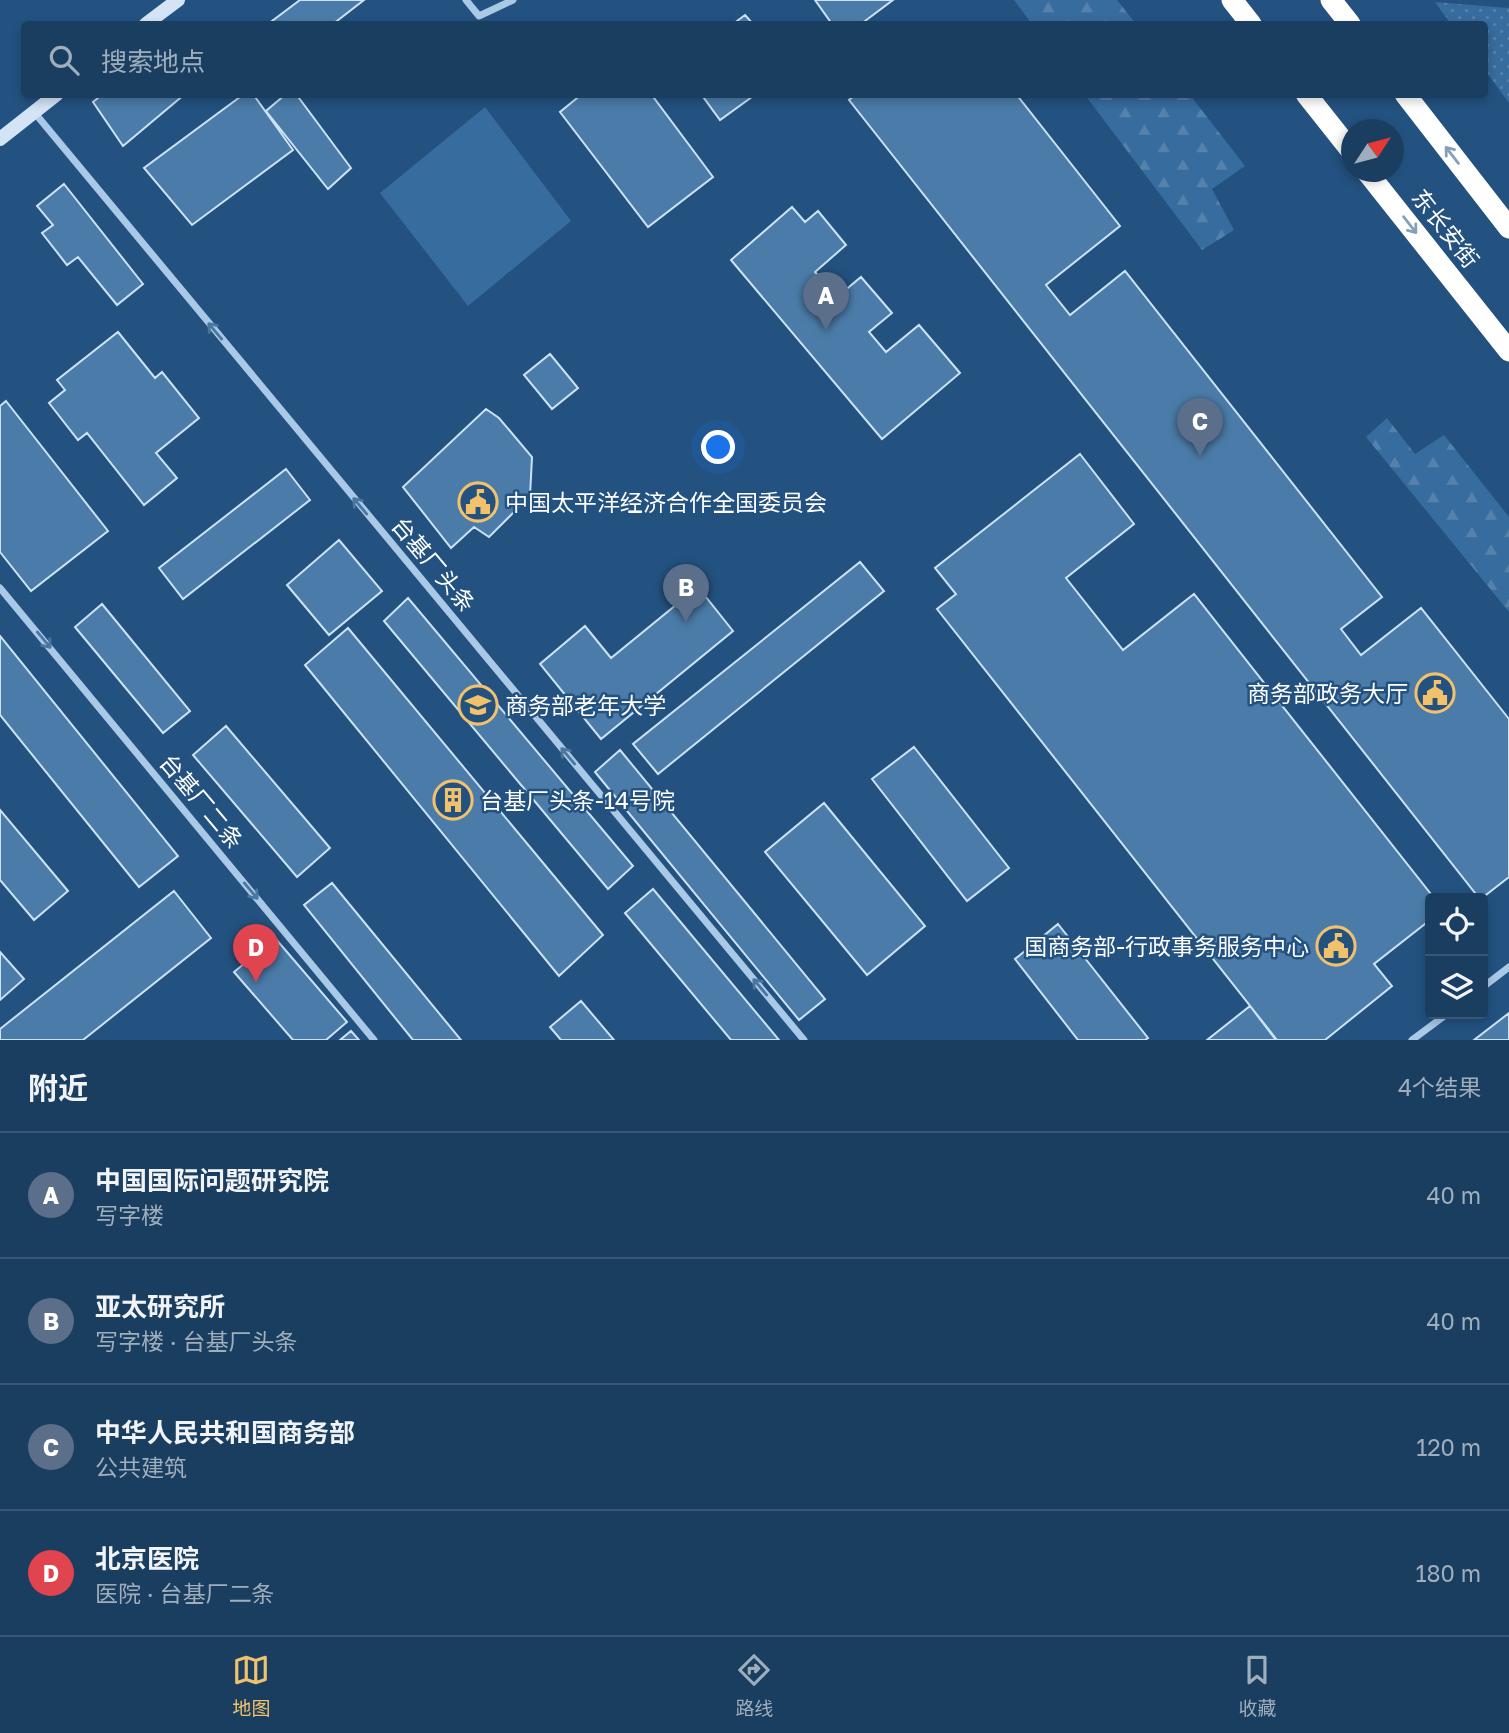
<!DOCTYPE html>
<html lang="zh">
<head>
<meta charset="utf-8">
<style>
	:root { --surface:#1a3e60; --page:#274969; --text:#f1f3f6; --muted:#9faebd; --line:#385775; --accent:#f2c16b }
	body { margin:0; font-family:"Golos Text","Noto Sans SC",sans-serif; background:var(--page); color:var(--text) }
	.controls { position:absolute; right:21px; bottom:21px; display:grid; overflow:hidden; border-radius:7px; box-shadow:0 4px 10px #0003 }
	.controls button { width:63px; height:63px; display:grid; place-items:center; padding:0; border:0; border-bottom:2px solid var(--line); background:var(--surface); color:var(--text); font:35px sans-serif }
	.compass { position:absolute; left:1341px; top:119px; width:63px; height:63px; border-radius:50%; background:var(--surface); box-shadow:0 4px 10px #0003; rotate:54deg }
	.you { position:absolute; left:719px; top:448px; width:24px; height:24px; margin:-18px; border:5px solid #fff; border-radius:50%; background:#1a73e8; box-shadow:0 0 0 10px #1a73e833 }
	.badge { display:grid; place-items:center; width:46px; height:46px; border-radius:50%; background:var(--accent); color:#fff; font-size:23px; font-weight:700 }
	.pin { position:absolute; translate:-50% -58px; filter:drop-shadow(0 2px 4px #0008) }
	.pin::after { content:''; position:absolute; top:37px; width:24px; height:21px; background:inherit; clip-path:polygon(0 0,100% 0,50% 100%) }
	.list { margin:0; padding:0; list-style:none }
	h2 { display:flex; justify-content:space-between; align-items:center; height:91px; margin:0; padding:0 28px; font-size:30px }
	h2 small { font-size:23px; font-weight:400; color:var(--muted) }
	.list li { display:grid; grid-template-columns:46px 1fr auto; gap:21px; align-items:center; box-sizing:border-box; height:126px; padding:0 28px; border-top:2px solid var(--line) }
	.list b { display:block; font-size:26px; white-space:nowrap }
	.list p { margin:0; font-size:23px; white-space:nowrap; color:var(--muted) }
	.list em { font-size:23px; font-style:normal; color:var(--muted) }
	.icon { flex:none; width:38px; height:38px; fill:none; stroke:currentColor; stroke-width:2; stroke-linecap:round; stroke-linejoin:round }
	.map { position:relative; flex:none; width:1509px; height:1040px; overflow:hidden }
	.search { position:absolute; background:var(--surface); box-shadow:0 4px 10px #0003; left:21px; right:21px; top:21px; height:77px; display:flex; align-items:center; gap:18px; box-sizing:border-box; padding:0 24px; border-radius:7px; color:var(--muted); font-size:26px }
	.sheet { height:595px; background:var(--surface) }
	nav { display:flex; justify-content:space-around; align-items:center; box-sizing:border-box; height:98px; border-top:2px solid var(--line); background:var(--surface); font-size:19px; color:var(--muted) }
	nav a { display:grid; justify-items:center; gap:4px }
	nav .on { color:var(--accent) }
	.map>svg:first-child { display:block }
</style>
</head>
<body>
<div class="map">
<svg width="1509" height="1040" viewBox="0 0 1509 1040">
	<defs>
		<pattern id="grass-dots" width="8" height="8" patternUnits="userSpaceOnUse" patternTransform="scale(1.75)"><rect width="8" height="8" fill="#376c9e"/><path d="M2 2h.1M6 6h.1" fill="none" stroke="#5582ad" stroke-width="1.8" stroke-linecap="round"/></pattern>
		<pattern id="forest-firs" width="22" height="20" patternUnits="userSpaceOnUse" patternTransform="scale(1.75)"><rect width="22" height="20" fill="#376c9e"/><path d="M5 1l3.5 6h-7zM16 11l3.5 6h-7z" fill="#5582ad"/></pattern>
	</defs>
	<rect width="100%" height="100%" fill="#235280"/>
	<!-- grass -->
	<path fill="url(#grass-dots)" d="M1435,2l74,6v95l-24,-33 -1,-46h-33z"/>
	<!-- forest -->
	<path fill="url(#forest-firs)" d="M1014,0h103l19,24h-104z
		M1085,95h105l55,71 -33,23 22,41 -32,20z
		M1387,418l28,36 29,-19 65,82v95l-143,-175z"/>
	<!-- garden -->
	<path fill="#376c9e" d="M485,107l86,114 -103,85 -88,-113z"/>
	<!-- building -->
	<path fill="#4b7ca9" stroke="#cce2f5" stroke-width="2" d="M300,0h64l-31,24h-65z
		M815,0h78l-32,24h-29z
		M745,15l8,9h-20z
		M103,94h82l-62,52 -30,-44z
		M244,94h9l40,56 -101,75 -48,-57z
		M286,94h10l55,74 -23,21 -62,-78z
		M582,94h69l62,83 -65,50 -88,-115z
		M701,94h55l-36,26z
		M856,94h160l104,132 -74,59 24,30 55,-44 257,326 -41,32 20,26 60,-47 88,111v158l-27,21h-3l-630,-798z
		M64,184l79,100 -26,21 -39,-48 -11,8 -25,-32 11,-8 -16,-19z
		M792,207l13,15 13,-11 28,34 -31,27 22,25 24,-20 31,36 -23,19 17,20 33,-27 41,48 -78,66 -151,-179z
		M118,332l37,46 7,-6 37,46 -43,35 21,25 -33,27 -57,-72 -9,7 -29,-37 16,-13 -8,-10z
		M550,354l28,34 -26,21 -28,-34z
		M6,401l102,130 -77,60 -31,-39v-146z
		M486,409l13,9 33,39 -2,39 -41,41 -15,-10 -23,21 -48,-61z
		M1080,454l54,70 -68,54 57,72 71,-56 240,304h-4v22l-56,44 18,22 -67,54h-48l-340,-431 19,-15 -21,-26z
		M286,469l24,31 -127,99 -24,-31z
		M339,540l43,51 -53,44 -42,-50z
		M860,562l24,29 -226,183 -25,-30z
		M698,587l35,44 -132,108 -61,-75 45,-38 26,32z
		M408,598l225,268 -25,23 -224,-268z
		M102,604l88,107 -27,22 -88,-106z
		M348,628l255,307 -44,41 -254,-311z
		M0,636l178,220 -39,31 -139,-172z
		M226,726l104,122 -33,29 -104,-122z
		M914,747l95,121 -42,33 -95,-122z
		M620,750l205,249 -26,21 -204,-248z
		M824,803l101,123 -58,49 -102,-123z
		M0,810l68,81 -34,29 -34,-40z
		M332,883l129,157h-48l-109,-135z
		M653,889l126,151h-48l-106,-127z
		M174,891l37,47 -128,102h-83v-11z
		M1058,924l90,114 -3,2h-67l-63,-81z
		M275,938l72,84 -21,18h-33l-59,-68z
		M0,952l24,27 -24,21z
		M581,1001l33,39h-53l-11,-13z
		M1250,1006l26,34h-69z
		M1509,1013v27h-35z
		M351,1031l8,9h-19z"/>
	<g fill="none" stroke-linecap="round" stroke-linejoin="round">
		<!-- street -->
		<path stroke="#a9c9e7" stroke-width="7" d="M466,0l13,16 34,-16
			M34,112l770,928
			M0,588l374,452
			M1483,987l26,-20
			M1412,1040l35,-26"/>
		<!-- secondary -->
		<path stroke="#d3e4f6" stroke-width="14" d="M146,24l32,-24
			M0,139l57,-45"/>
		<!-- highway -->
		<path stroke="#fff" stroke-width="21" d="M1232,0l19,24
			M1331,0l19,24
			M1306,94l46,58
			M1405,94l104,134
			M1367,172l142,179"/>
	</g>
	<!-- one-way arrows -->
	<defs><path id="oneway-shaft" d="M-6 0H5M1.5-3L5.5 0L1.5 3" fill="none" stroke-width="1.6" stroke-linecap="round" stroke-linejoin="round" transform="scale(1.75)"/></defs>
	<g stroke="#86a0b9">
		<use href="#oneway-shaft" transform="translate(1452 155) rotate(-128)"/>
		<use href="#oneway-shaft" transform="translate(1410 225) rotate(52)"/>
	</g>
	<g stroke="#4b769f">
		<use href="#oneway-shaft" transform="translate(215 331) rotate(-130)"/>
		<use href="#oneway-shaft" transform="translate(360 506) rotate(-130)"/>
		<use href="#oneway-shaft" transform="translate(44 640) rotate(50)"/>
		<use href="#oneway-shaft" transform="translate(568 756) rotate(-130)"/>
		<use href="#oneway-shaft" transform="translate(251 891) rotate(50)"/>
		<use href="#oneway-shaft" transform="translate(760 987) rotate(-130)"/>
	</g>
	<!-- icons -->
	<defs>
		<g id="civic-ring" transform="scale(2.0125)"><circle r="9.5" fill="#235280" stroke="#f2c16b" stroke-width="1.5"/><path d="M-.6-6.5H3V-4.5H.6V-3L4-1V1h2V6H-6V1h2V-1L-.6-3ZM-1.2 2.5V6h2.4V2.5Z" fill="#f2c16b"/></g>
		<g id="university-ring" transform="scale(2.0125)"><circle r="9.5" fill="#235280" stroke="#f2c16b" stroke-width="1.5"/><path d="M0-5L7-2L0 1L-7-2ZM-4 1L0 2.5L4 1V4Q0 6-4 4Z" fill="#f2c16b"/></g>
		<g id="building-ring" transform="scale(2.0125)"><circle r="9.5" fill="#235280" stroke="#f2c16b" stroke-width="1.5"/><path d="M-4-6H4V6H1V3H-1V6H-4ZM-2.5-4.3h1.7v1.8h-1.7ZM.8-4.3h1.7v1.8H.8ZM-2.5-1h1.7V.8h-1.7ZM.8-1h1.7V.8H.8Z" fill="#f2c16b"/></g>
	</defs>
	<g fill-rule="evenodd">
		<use href="#civic-ring" x="478" y="502"/>
		<use href="#civic-ring" x="1435" y="693"/>
		<use href="#university-ring" x="478" y="705"/>
		<use href="#building-ring" x="453" y="800"/>
		<use href="#civic-ring" x="1336" y="946"/>
	</g>
	<g text-anchor="middle" dominant-baseline="central" stroke-width="5" stroke-linejoin="round" paint-order="stroke">
		<!-- street labels -->
		<g font-size="23" fill="#fff" stroke="#235280">
			<text transform="translate(1446 228) rotate(52)">东长安街</text>
			<text transform="translate(434 564) rotate(50)">台基厂头条</text>
			<text transform="translate(202 801) rotate(50)">台基厂二条</text>
		</g>
		<!-- poi labels -->
		<g font-size="23" fill="#fff" stroke="#235280" text-anchor="start">
			<text x="505" y="502">中国太平洋经济合作全国委员会</text>
			<text x="1408" y="693" text-anchor="end">商务部政务大厅</text>
			<text x="505" y="705">商务部老年大学</text>
			<text x="480" y="800">台基厂头条-14号院</text>
			<text x="1309" y="946" text-anchor="end">国商务部-行政事务服务中心</text>
		</g>
	</g>
</svg>
<div class="controls">
<button><svg class="icon" aria-label="locate" viewBox="0 0 24 24"><circle cx="12" cy="12" r="6"/><path d="M12 2v4M12 18v4M2 12h4M18 12h4"/></svg></button>
<button><svg class="icon" aria-label="layers" viewBox="0 0 24 24"><path d="M12 4l9 5-9 5-9-5zM3 14l9 5 9-5"/></svg></button>
</div>
<svg class="compass" viewBox="-18 -18 36 36"><path d="M0-13l5 13h-10z" fill="#e53935"/><path d="M0 13l5-13h-10z" fill="#9faebd"/></svg>
<div class="you"></div>
<div class="pin badge" style="left:826px;top:330px;background:#5c6f8a">A</div>
<div class="pin badge" style="left:686px;top:622px;background:#5c6f8a">B</div>
<div class="pin badge" style="left:1200px;top:456px;background:#5c6f8a">C</div>
<div class="pin badge" style="left:256px;top:982px;background:#e0444e">D</div>
<div class="search"><svg class="icon" aria-label="search" viewBox="0 0 24 24"><circle cx="10" cy="10" r="6"/><path d="M15 15l6 6"/></svg>搜索地点</div>
</div>
<section class="sheet">
<h2>附近<small>4个结果</small></h2>
<ul class="list">
<li><span class="badge" style="background:#5c6f8a">A</span><div><b>中国国际问题研究院</b><p>写字楼</p></div><em>40 m</em></li>
<li><span class="badge" style="background:#5c6f8a">B</span><div><b>亚太研究所</b><p>写字楼 · 台基厂头条</p></div><em>40 m</em></li>
<li><span class="badge" style="background:#5c6f8a">C</span><div><b>中华人民共和国商务部</b><p>公共建筑</p></div><em>120 m</em></li>
<li><span class="badge" style="background:#e0444e">D</span><div><b>北京医院</b><p>医院 · 台基厂二条</p></div><em>180 m</em></li>
</ul>
</section>
<nav>
<a class="on"><svg class="icon" aria-label="map" viewBox="0 0 24 24"><path d="M3 6l6-2 6 2 6-2v14l-6 2-6-2-6 2zM9 4v14M15 6v14"/></svg>地图</a>
<a><svg class="icon" aria-label="directions" viewBox="0 0 24 24"><path d="M12 3l9 9-9 9-9-9zM9 14v-3h6M13 9l2 2-2 2"/></svg>路线</a>
<a><svg class="icon" aria-label="saved" viewBox="0 0 24 24"><path d="M7 4h10v16l-5-4-5 4z"/></svg>收藏</a>
</nav>
</body>
</html>
